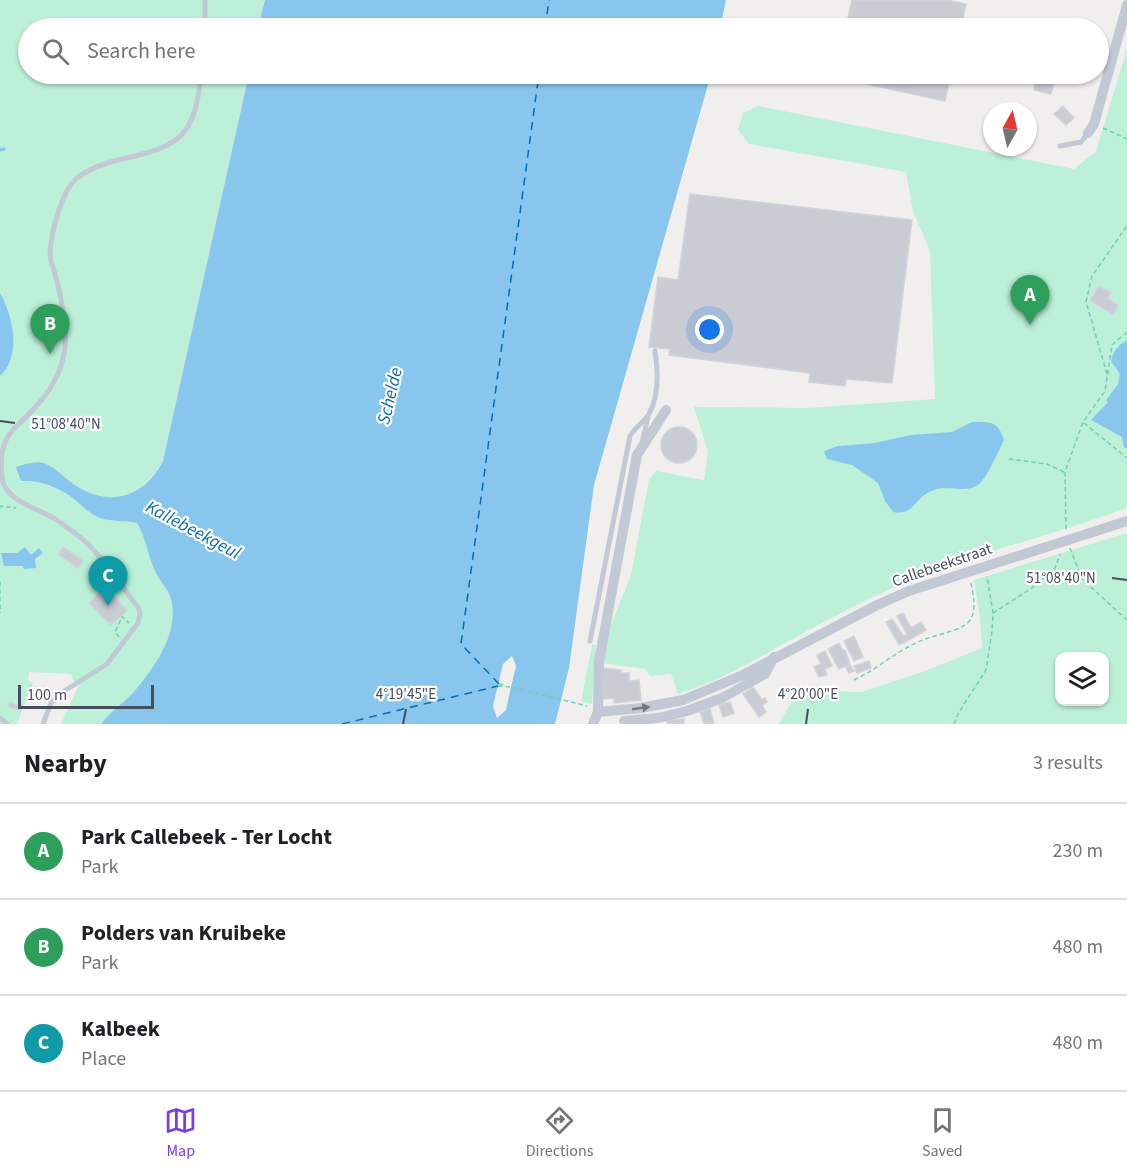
<!DOCTYPE html>
<html lang="en">
<head>
<meta charset="utf-8">
<style>
	:root { --surface:#fff; --page:#f2f2f2; --text:#202124; --muted:#757577; --line:#e0e0e0; --accent:#7c3aed }
	body { margin:0; font-family:"Source Sans 3",sans-serif; background:var(--page); color:var(--text) }
	.controls { position:absolute; right:18px; bottom:18px; display:grid; overflow:hidden; border-radius:12px; box-shadow:0 2px 4px #0004 }
	.controls button { width:54px; height:54px; display:grid; place-items:center; padding:0; border:0; border-bottom:2px solid var(--line); background:var(--surface); color:var(--text); font:30px sans-serif }
	.compass { position:absolute; left:983px; top:102px; width:54px; height:54px; border-radius:50%; background:var(--surface); box-shadow:0 2px 4px #0004; rotate:8deg }
	.scale { position:absolute; left:18px; bottom:15px; width:136px; box-sizing:border-box; padding-left:6px; border:3px solid #464e5c; border-top:0; font-size:16px; line-height:21px; white-space:nowrap; color:#464e5c; -webkit-text-stroke:4px #fff; paint-order:stroke }
	.you { position:absolute; left:710px; top:330px; width:21px; height:21px; margin:-15px; border:4px solid #fff; border-radius:50%; background:#1a73e8; box-shadow:0 0 0 9px #1a73e833 }
	.badge { display:grid; place-items:center; width:39px; height:39px; border-radius:50%; background:var(--accent); color:#fff; font-size:20px; font-weight:700 }
	.pin { position:absolute; translate:-50% -50px; filter:drop-shadow(0 2px 3px #0008) }
	.pin::after { content:''; position:absolute; top:32px; width:21px; height:18px; background:inherit; clip-path:polygon(0 0,100% 0,50% 100%) }
	.list { margin:0; padding:0; list-style:none }
	h2 { display:flex; justify-content:space-between; align-items:center; height:78px; margin:0; padding:0 24px; font-size:26px }
	h2 small { font-size:20px; font-weight:400; color:var(--muted) }
	.list li { display:grid; grid-template-columns:39px 1fr auto; gap:18px; align-items:center; box-sizing:border-box; height:96px; padding:0 24px; border-top:2px solid var(--line) }
	.list b { display:block; font-size:22px; white-space:nowrap }
	.list p { margin:0; font-size:20px; white-space:nowrap; color:var(--muted) }
	.list em { font-size:20px; font-style:normal; color:var(--muted) }
	.icon { flex:none; width:33px; height:33px; fill:none; stroke:currentColor; stroke-width:2; stroke-linecap:round; stroke-linejoin:round }
	.map { position:relative; flex:none; width:1127px; height:724px; overflow:hidden }
	.search { position:absolute; background:var(--surface); box-shadow:0 2px 4px #0004; left:18px; right:18px; top:18px; height:66px; display:flex; align-items:center; gap:15px; box-sizing:border-box; padding:0 21px; border-radius:33px; color:var(--muted); font-size:22px }
	.sheet { height:366px; background:var(--surface) }
	nav { display:flex; justify-content:space-around; align-items:center; box-sizing:border-box; height:84px; border-top:2px solid var(--line); background:var(--surface); font-size:16px; color:var(--muted) }
	nav a { display:grid; justify-items:center; gap:3px }
	nav .on { color:var(--accent) }
	.map>svg:first-child { display:block }
</style>
</head>
<body>
<div class="map">
<svg width="1127" height="724" viewBox="0 0 1127 724">
	<rect width="100%" height="100%" fill="#f1efee"/>
	<!-- green -->
	<path fill="#bcf0d9" fill-rule="evenodd" d="M0,0h265l-7,28h-230v46h221l-86,387c-14,27 -40,43 -70,34 -14,-4 -25,-15 -36,-24l-36,10c17,0 34,5 49,15 10,7 17,17 30,22 11,4 25,2 37,5 9,15 11,33 18,48 4,10 13,17 16,28 8,32 -14,65 -34,89 -10,13 -26,22 -36,36h-40l18,-39 -4,-1 -4,-10 -42,-2 -1,8 5,3 -16,41h-17z
		M1127,49v459c-73,27 -149,44 -220,74 -64,26 -122,63 -183,94 -15,7 -31,12 -46,18l-7,-20 -21,2 -5,-7 -43,-6 4,-26 25,-62 18,-96 7,-8 48,9 4,-28 -14,-45 114,1 127,-9 -5,-148 -17,-40 -7,-39 -157,-28 -11,-14 5,-17 15,-7 316,63 22,-18z
		M1127,533v191h-349l18,-29 21,-4 44,1 64,-21 57,-23 -2,-30 -6,-38zM1060,656h44v46h-44z
		M592,645h4l-4,59 -11,-3z"/>
	<!-- water -->
	<path fill="#88c6ee" d="M265,0h461l-6,28h-462z
		M249,74h462l-117,411 -25,183 -14,56h-454c10,-14 26,-23 36,-36 20,-24 42,-57 34,-89 -3,-11 -12,-18 -16,-28 -7,-15 -9,-33 -18,-48 -12,-3 -26,-1 -37,-5 -13,-5 -20,-15 -30,-22 -15,-10 -32,-16 -49,-15l-5,-14c9,-3 19,-6 28,-4 13,5 22,17 34,24 34,21 68,8 85,-26z
		M0,293c13,23 22,63 0,83z
		M1127,340v109l-3,-2 -2,-10 -31,-17 17,-18 -2,-2 12,-16 2,-10 -9,-13c3,-11 6,-15 16,-21z
		M972,422c18,0 26,-2 32,18 -5,10 -17,38 -25,44 -11,10 -32,1 -45,6 -20,6 -18,26 -41,22l-8,-11 -7,-18 -26,-18 -25,-6 -3,-8 14,-5 37,-3 36,-8 41,-3z
		M25,547l6,8 8,-7 4,5 -8,6 1,9 -12,1 -2,-3h-18l-3,-13h16z"/>
	<!-- pier -->
	<path fill="#f1efee" d="M512,656l4,10 -5,21 -5,23 -9,8 -4,-12 10,-42z"/>
	<g fill="none" stroke-linecap="round" stroke-linejoin="round">
		<!-- stream -->
		<path stroke="#88c6ee" stroke-width="3" d="M0,150l4,-1"/>
		<!-- ferry -->
		<path stroke="#096cac" stroke-width="1.5" stroke-dasharray="8 6" stroke-linecap="butt" d="M545,28l4,-28
			M499,684l-38,-40 78,-570
			M342,724l156,-38"/>
	</g>
	<!-- building -->
	<path fill="#caccd4" stroke="#d2d3da" stroke-width="1.5" d="M852,0h95l19,4 -5,24h-121l1,-2h5z
		M831,74h120l-6,27 -115,-25z
		M1001,74l36,1 14,-1 5,1 -5,19 -17,-4 1,-7z
		M1063,106l11,12 -8,7 -12,-11z
		M690,194l222,26 -20,163 -46,-4 -1,7 -36,-4 1,-9 -141,-18 1,-6 -21,-2 9,-70 20,3z
		M1099,286l12,7 -4,5 11,7 -5,9 -23,-14z
		M661 445a18 18 0 1 1 36 0a18 18 0 1 1-36 0Z
		M63,547l20,14 -5,7 -20,-14z
		M105,587l22,23 -16,15 -22,-22z
		M903,613l8,15 10,-6 5,8 -19,11 -3,-5 3,-2 -10,-18z
		M892,619l15,22 -8,4 -13,-23z
		M854,636l9,21 -9,4 -10,-20z
		M839,643l4,8 2,-1 5,14 -11,5 -11,-20z
		M825,651l7,15 -7,3 2,6 -8,2 -5,-10 7,-3 -4,-9z
		M869,661l2,7 -14,5 -3,-7z
		M850,665l4,6 -5,2 -3,-6z
		M603,668l18,2v3h8v8l10,-1 2,20 -27,3v-5l-11,1z
		M753,687l9,13 3,-2 2,4 -5,3 4,7 -7,5 -16,-23z
		M10,702l11,5 -1,4 -12,-5z
		M730,702l4,11 -11,4 -4,-12z
		M710,709l4,14 -10,1 -4,-12z
		M684,719v5h-16l-1,-4z"/>
	<g fill="none" stroke-linecap="round" stroke-linejoin="round">
		<!-- path -->
		<path stroke="#73cfb2" stroke-width="1.5" stroke-dasharray="4.5 3" stroke-linecap="butt" d="M1103,128l24,11
			M1107,374l-21,-72 6,-26 35,-50
			M1084,423l43,35
			M1009,459l38,5 17,8
			M0,508l1,-2 15,2
			M1066,529l-1,-57 18,-50 22,-31 7,-46 15,-13
			M1070,548l12,31 45,41
			M0,582v31
			M993,613l39,-25 23,-20 5,-14
			M121,616l8,7
			M119,637l-4,-5 7,-15
			M854,680c24,-11 43,-30 69,-40 11,-5 40,-9 47,-20 7,-11 3,-25 1,-37
			M499,684l6,1
			M498,686l13,1 76,19
			M954,724l5,-12 27,-42 6,-39 1,-18 -6,-37"/>
		<!-- lane -->
		<path stroke="#c2c8d4" stroke-width="5" d="M205,28v-28
			M1060,146l21,-4 7,-9
			M642,443l6,-26
			M590,641l40,-205c5,-9 14,-14 19,-22 10,-18 9,-44 6,-63
			M0,718l7,6
			M43,724l8,-21 10,-10 46,-29 31,-41 2,-9 -2,-7c-17,-21 -32,-45 -51,-64 -9,-8 -19,-15 -29,-22 -18,-13 -45,-16 -55,-38 -3,-15 -3,-35 6,-48 5,-8 13,-13 19,-20 14,-14 29,-33 34,-53 8,-26 1,-55 -5,-81 -2,-8 -6,-17 -7,-26 0,-15 4,-30 9,-45 4,-11 8,-23 17,-31 13,-11 30,-16 46,-20 60,-13 73,-24 79,-85"/>
		<!-- street -->
		<path stroke="#c2c8d4" stroke-width="10" d="M1088,133l6,-9 33,-119
			M598,712l43,-4 42,-8 60,-25 134,-70 32,-14 218,-70
			M624,721l34,-3 29,-7 35,-13 43,-24 9,-17
			M593,724l5,-12 1,-51 38,-206 29,-45"/>
	</g>
	<!-- one-way arrows -->
	<defs><path id="oneway-solid" d="M-6-.8H1V-3.2L6.5 0L1 3.2V.8H-6Z" transform="scale(1.5)"/></defs>
	<use fill="#717986" href="#oneway-solid" transform="translate(641 708) rotate(-8)"/>
	<!-- ticks -->
	<path fill="none" stroke="#464e5c" stroke-width="2" d="M0,421l15,2M1112,578l15,2M403,724l3,-15M806,724l2,-15"/>
	<g text-anchor="middle" dominant-baseline="central" stroke-width="4.5" stroke-linejoin="round" paint-order="stroke">
		<!-- street labels -->
		<g font-size="16" fill="#464e5c" stroke="#fff">
			<text transform="translate(942 565) rotate(-19)">Callebeekstraat</text>
		</g>
		<!-- water labels -->
		<g font-size="18" font-style="italic" fill="#096cac" stroke="#fff">
			<text transform="translate(390 396) rotate(-77)">Schelde</text>
			<text transform="translate(193 530) rotate(28)">Kallebeekgeul</text>
		</g>
	</g>
	<g font-size="15" text-anchor="middle" fill="#464e5c" stroke="#fff" stroke-width="4.5" stroke-linejoin="round" paint-order="stroke">
		<text x="66" y="429">51°08'40"N</text>
		<text x="1061" y="583">51°08'40"N</text>
		<text x="406" y="699">4°19'45"E</text>
		<text x="808" y="699">4°20'00"E</text>
	</g>
</svg>
<div class="controls">
<button><svg class="icon" aria-label="layers" viewBox="0 0 24 24"><path d="M12 4l9 5-9 5-9-5zM3 14l9 5 9-5"/></svg></button>
</div>
<svg class="compass" viewBox="-18 -18 36 36"><path d="M0-13l5 13h-10z" fill="#e53935"/><path d="M0 13l5-13h-10z" fill="#757577"/></svg>
<div class="scale">100 m</div>
<div class="you"></div>
<div class="pin badge" style="left:1030px;top:325px;background:#2e9e5b">A</div>
<div class="pin badge" style="left:50px;top:354px;background:#2e9e5b">B</div>
<div class="pin badge" style="left:108px;top:606px;background:#0f9aa8">C</div>
<div class="search"><svg class="icon" aria-label="search" viewBox="0 0 24 24"><circle cx="10" cy="10" r="6"/><path d="M15 15l6 6"/></svg>Search here</div>
</div>
<section class="sheet">
<h2>Nearby<small>3 results</small></h2>
<ul class="list">
<li><span class="badge" style="background:#2e9e5b">A</span><div><b>Park Callebeek - Ter Locht</b><p>Park</p></div><em>230 m</em></li>
<li><span class="badge" style="background:#2e9e5b">B</span><div><b>Polders van Kruibeke</b><p>Park</p></div><em>480 m</em></li>
<li><span class="badge" style="background:#0f9aa8">C</span><div><b>Kalbeek</b><p>Place</p></div><em>480 m</em></li>
</ul>
</section>
<nav>
<a class="on"><svg class="icon" aria-label="map" viewBox="0 0 24 24"><path d="M3 6l6-2 6 2 6-2v14l-6 2-6-2-6 2zM9 4v14M15 6v14"/></svg>Map</a>
<a><svg class="icon" aria-label="directions" viewBox="0 0 24 24"><path d="M12 3l9 9-9 9-9-9zM9 14v-3h6M13 9l2 2-2 2"/></svg>Directions</a>
<a><svg class="icon" aria-label="saved" viewBox="0 0 24 24"><path d="M7 4h10v16l-5-4-5 4z"/></svg>Saved</a>
</nav>
</body>
</html>
